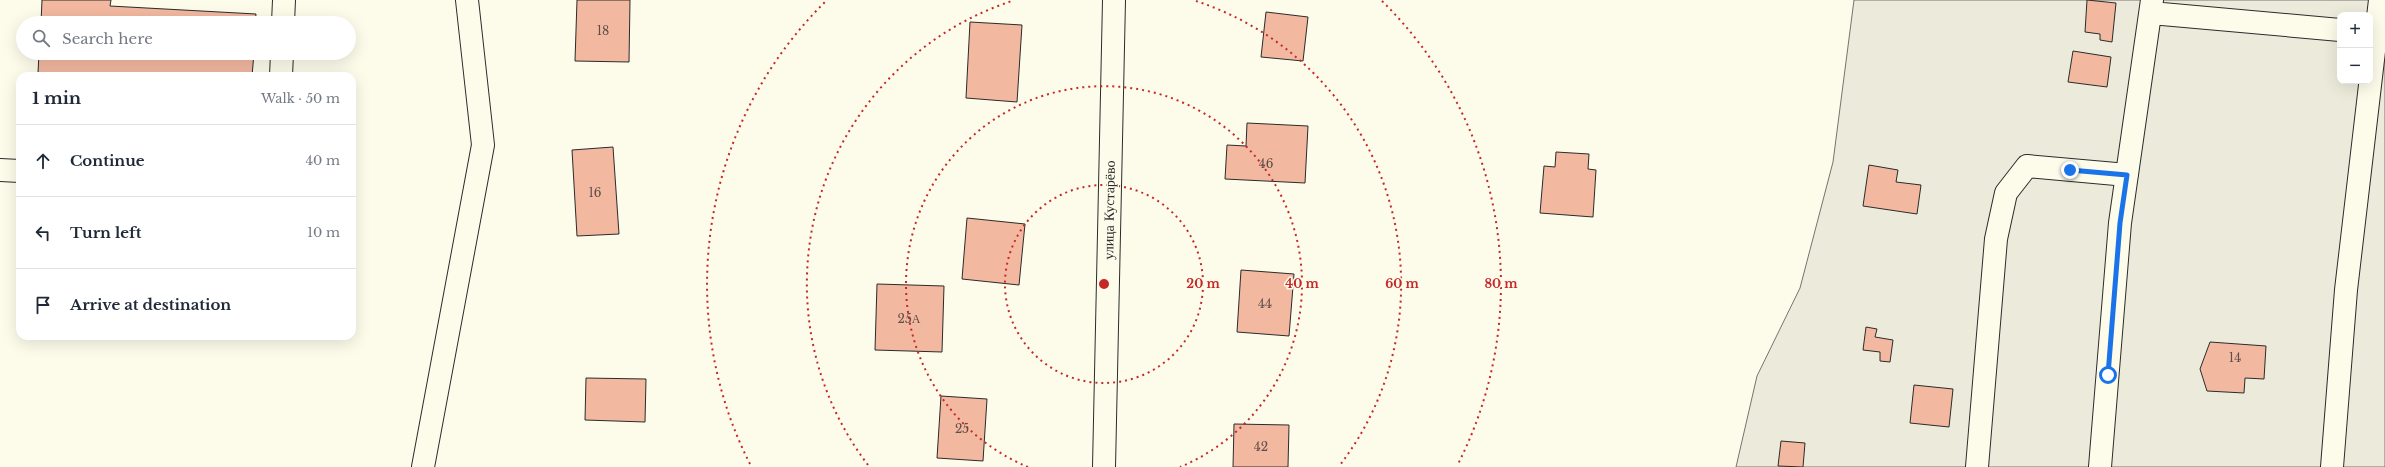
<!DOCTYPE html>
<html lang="en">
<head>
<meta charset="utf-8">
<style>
	:root { --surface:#fff; --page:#f2f2f3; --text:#1f2937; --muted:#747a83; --line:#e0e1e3 }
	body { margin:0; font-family:"Libre Baskerville",serif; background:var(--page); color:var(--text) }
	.controls { position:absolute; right:12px; top:12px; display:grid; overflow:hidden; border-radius:8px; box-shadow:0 4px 16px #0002 }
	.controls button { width:36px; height:36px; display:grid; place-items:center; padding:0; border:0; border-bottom:1px solid var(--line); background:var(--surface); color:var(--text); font:20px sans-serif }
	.stop { position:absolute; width:12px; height:12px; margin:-9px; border:3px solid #1a73e8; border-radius:50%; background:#fff }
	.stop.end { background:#1a73e8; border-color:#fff; box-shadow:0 1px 4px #0008 }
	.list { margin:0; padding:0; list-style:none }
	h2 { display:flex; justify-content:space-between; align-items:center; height:52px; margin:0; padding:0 16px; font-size:17px }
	h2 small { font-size:13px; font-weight:400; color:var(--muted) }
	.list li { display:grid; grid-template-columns:26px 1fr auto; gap:12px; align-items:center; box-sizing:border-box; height:72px; padding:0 16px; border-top:1px solid var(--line) }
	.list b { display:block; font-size:15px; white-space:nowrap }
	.list em { font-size:13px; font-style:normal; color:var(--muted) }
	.icon { flex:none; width:22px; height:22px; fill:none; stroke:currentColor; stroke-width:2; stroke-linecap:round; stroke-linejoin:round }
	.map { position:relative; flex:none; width:2385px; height:467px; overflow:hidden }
	.search { position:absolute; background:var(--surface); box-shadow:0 4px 16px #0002; left:16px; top:16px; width:340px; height:44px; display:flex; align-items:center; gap:10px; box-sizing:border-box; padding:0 14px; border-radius:22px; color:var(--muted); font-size:15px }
	.panel { position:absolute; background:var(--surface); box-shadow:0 4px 16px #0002; left:16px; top:72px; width:340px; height:268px; border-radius:12px }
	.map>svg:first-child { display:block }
</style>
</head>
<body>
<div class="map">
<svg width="2385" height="467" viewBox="0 0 2385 467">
	<rect width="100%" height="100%" fill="#fdfbea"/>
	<!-- green -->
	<path fill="#ecebdb" stroke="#74746e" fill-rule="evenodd" d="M1854,0h531v467h-649l21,-91 43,-88 33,-126zM2340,15h30v66h-30z"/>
	<!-- building -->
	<path fill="#f2b8a0" stroke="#2b2b2b" d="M42,0h69l-1,6 146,8 -1,9h-214z
		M577,0h53l-1,62 -54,-1z
		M2087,0l29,3 -4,39 -12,-2v-6l-15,-2z
		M1266,12l42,5 -5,44 -42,-4z
		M970,22l52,3 -5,77 -51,-4z
		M2073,51l38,6 -4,30 -39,-5z
		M39,53h215l-2,23h-161l-53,-3z
		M1247,123l61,3 -3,57 -80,-4 2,-34 19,1z
		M613,147l6,87 -42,2 -5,-86z
		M1556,152l33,2 -1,15 8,1 -3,47 -53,-4 4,-47 11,1z
		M1869,165l29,5 -2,12 25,3 -4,29 -54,-8z
		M967,218l58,6 -6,61 -57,-6z
		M1241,270l53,4 -5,62 -52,-4z
		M877,284l67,2 -2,66 -67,-2z
		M1866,327l11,2 -2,8 18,3 -3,22 -10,-1v-9l-17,-2z
		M2210,342l56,4 -2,33 -19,-1 -1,15 -37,-2 -7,-22z
		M586,378l60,1 -1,43 -60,-2z
		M1914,385l39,4 -4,38 -39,-4z
		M941,396l46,3 -4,62 -46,-3z
		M1234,424l55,1 -1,42h-55z
		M1781,441l24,2 -2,24 -25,-1z"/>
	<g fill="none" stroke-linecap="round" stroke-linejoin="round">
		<!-- minor casing -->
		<g stroke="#2b2b2b" stroke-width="24">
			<path id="minor" d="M2151,13l189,17
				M283,23l1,-23
				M281,76l1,-23
				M0,170l20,1
				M423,467l60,-322 -16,-145
				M1104,467l10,-467
				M1977,467l19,-228 10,-46 21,-27 100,9
				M2100,467l20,-244 32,-223
				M2332,467l14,-177 34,-290"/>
		</g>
		<!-- minor -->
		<use href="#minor" stroke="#fdfbea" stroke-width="22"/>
	</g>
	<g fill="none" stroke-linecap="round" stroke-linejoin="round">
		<!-- route -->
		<path stroke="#1a73e8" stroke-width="5" d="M2070,170l57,5 -7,48 -12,152"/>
	</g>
	<!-- distance rings -->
	<g fill="none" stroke="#c62828" stroke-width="2" stroke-dasharray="2 4">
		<circle cx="1104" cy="284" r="99"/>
		<path d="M1028 467A198 198 0 1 1 1180 467"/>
		<path d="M868 465A298 298 0 0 1 1012 1M1196 1A298 298 0 0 1 1340 465"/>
		<path d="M750 464A397 397 0 0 1 826 1M1382 1A397 397 0 0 1 1458 464"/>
	</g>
	<g text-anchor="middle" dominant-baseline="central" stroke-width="3" stroke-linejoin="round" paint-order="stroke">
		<!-- number labels -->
		<g font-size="12" fill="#5d4e48">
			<text x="603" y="30">18</text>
			<text x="1266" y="163">46</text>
			<text x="595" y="192">16</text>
			<text x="1265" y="303">44</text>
			<text x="909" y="318">25А</text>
			<text x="2235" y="357">14</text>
			<text x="962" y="428">25</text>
			<text x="1261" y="446">42</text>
		</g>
		<!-- street labels -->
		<g font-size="14" fill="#2b2b2b" stroke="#fdfbea">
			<text transform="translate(1109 210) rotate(-89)">улица Кустарёво</text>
		</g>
	</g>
	<circle cx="1104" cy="284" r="6" fill="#c62828" stroke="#fdfbea" stroke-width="2"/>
	<g font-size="12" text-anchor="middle" font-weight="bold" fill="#c62828" stroke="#fdfbea" stroke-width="3" stroke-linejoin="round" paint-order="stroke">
		<text x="1203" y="288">20 m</text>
		<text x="1302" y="288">40 m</text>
		<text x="1402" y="288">60 m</text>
		<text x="1501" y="288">80 m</text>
	</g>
</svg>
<div class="controls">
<button>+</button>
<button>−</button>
</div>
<div class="stop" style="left:2108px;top:375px"></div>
<div class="stop end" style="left:2070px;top:170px"></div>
<div class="search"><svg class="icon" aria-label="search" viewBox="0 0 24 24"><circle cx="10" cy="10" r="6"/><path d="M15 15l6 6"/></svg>Search here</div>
<section class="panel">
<h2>1 min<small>Walk · 50 m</small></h2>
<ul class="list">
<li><svg class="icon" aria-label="ahead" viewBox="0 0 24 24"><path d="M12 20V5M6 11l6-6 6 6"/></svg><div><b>Continue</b></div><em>40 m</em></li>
<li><svg class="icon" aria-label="left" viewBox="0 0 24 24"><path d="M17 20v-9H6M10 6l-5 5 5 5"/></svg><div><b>Turn left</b></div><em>10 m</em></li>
<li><svg class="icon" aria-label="arrive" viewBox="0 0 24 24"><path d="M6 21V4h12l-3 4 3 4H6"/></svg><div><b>Arrive at destination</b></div></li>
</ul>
</section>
</div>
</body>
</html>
